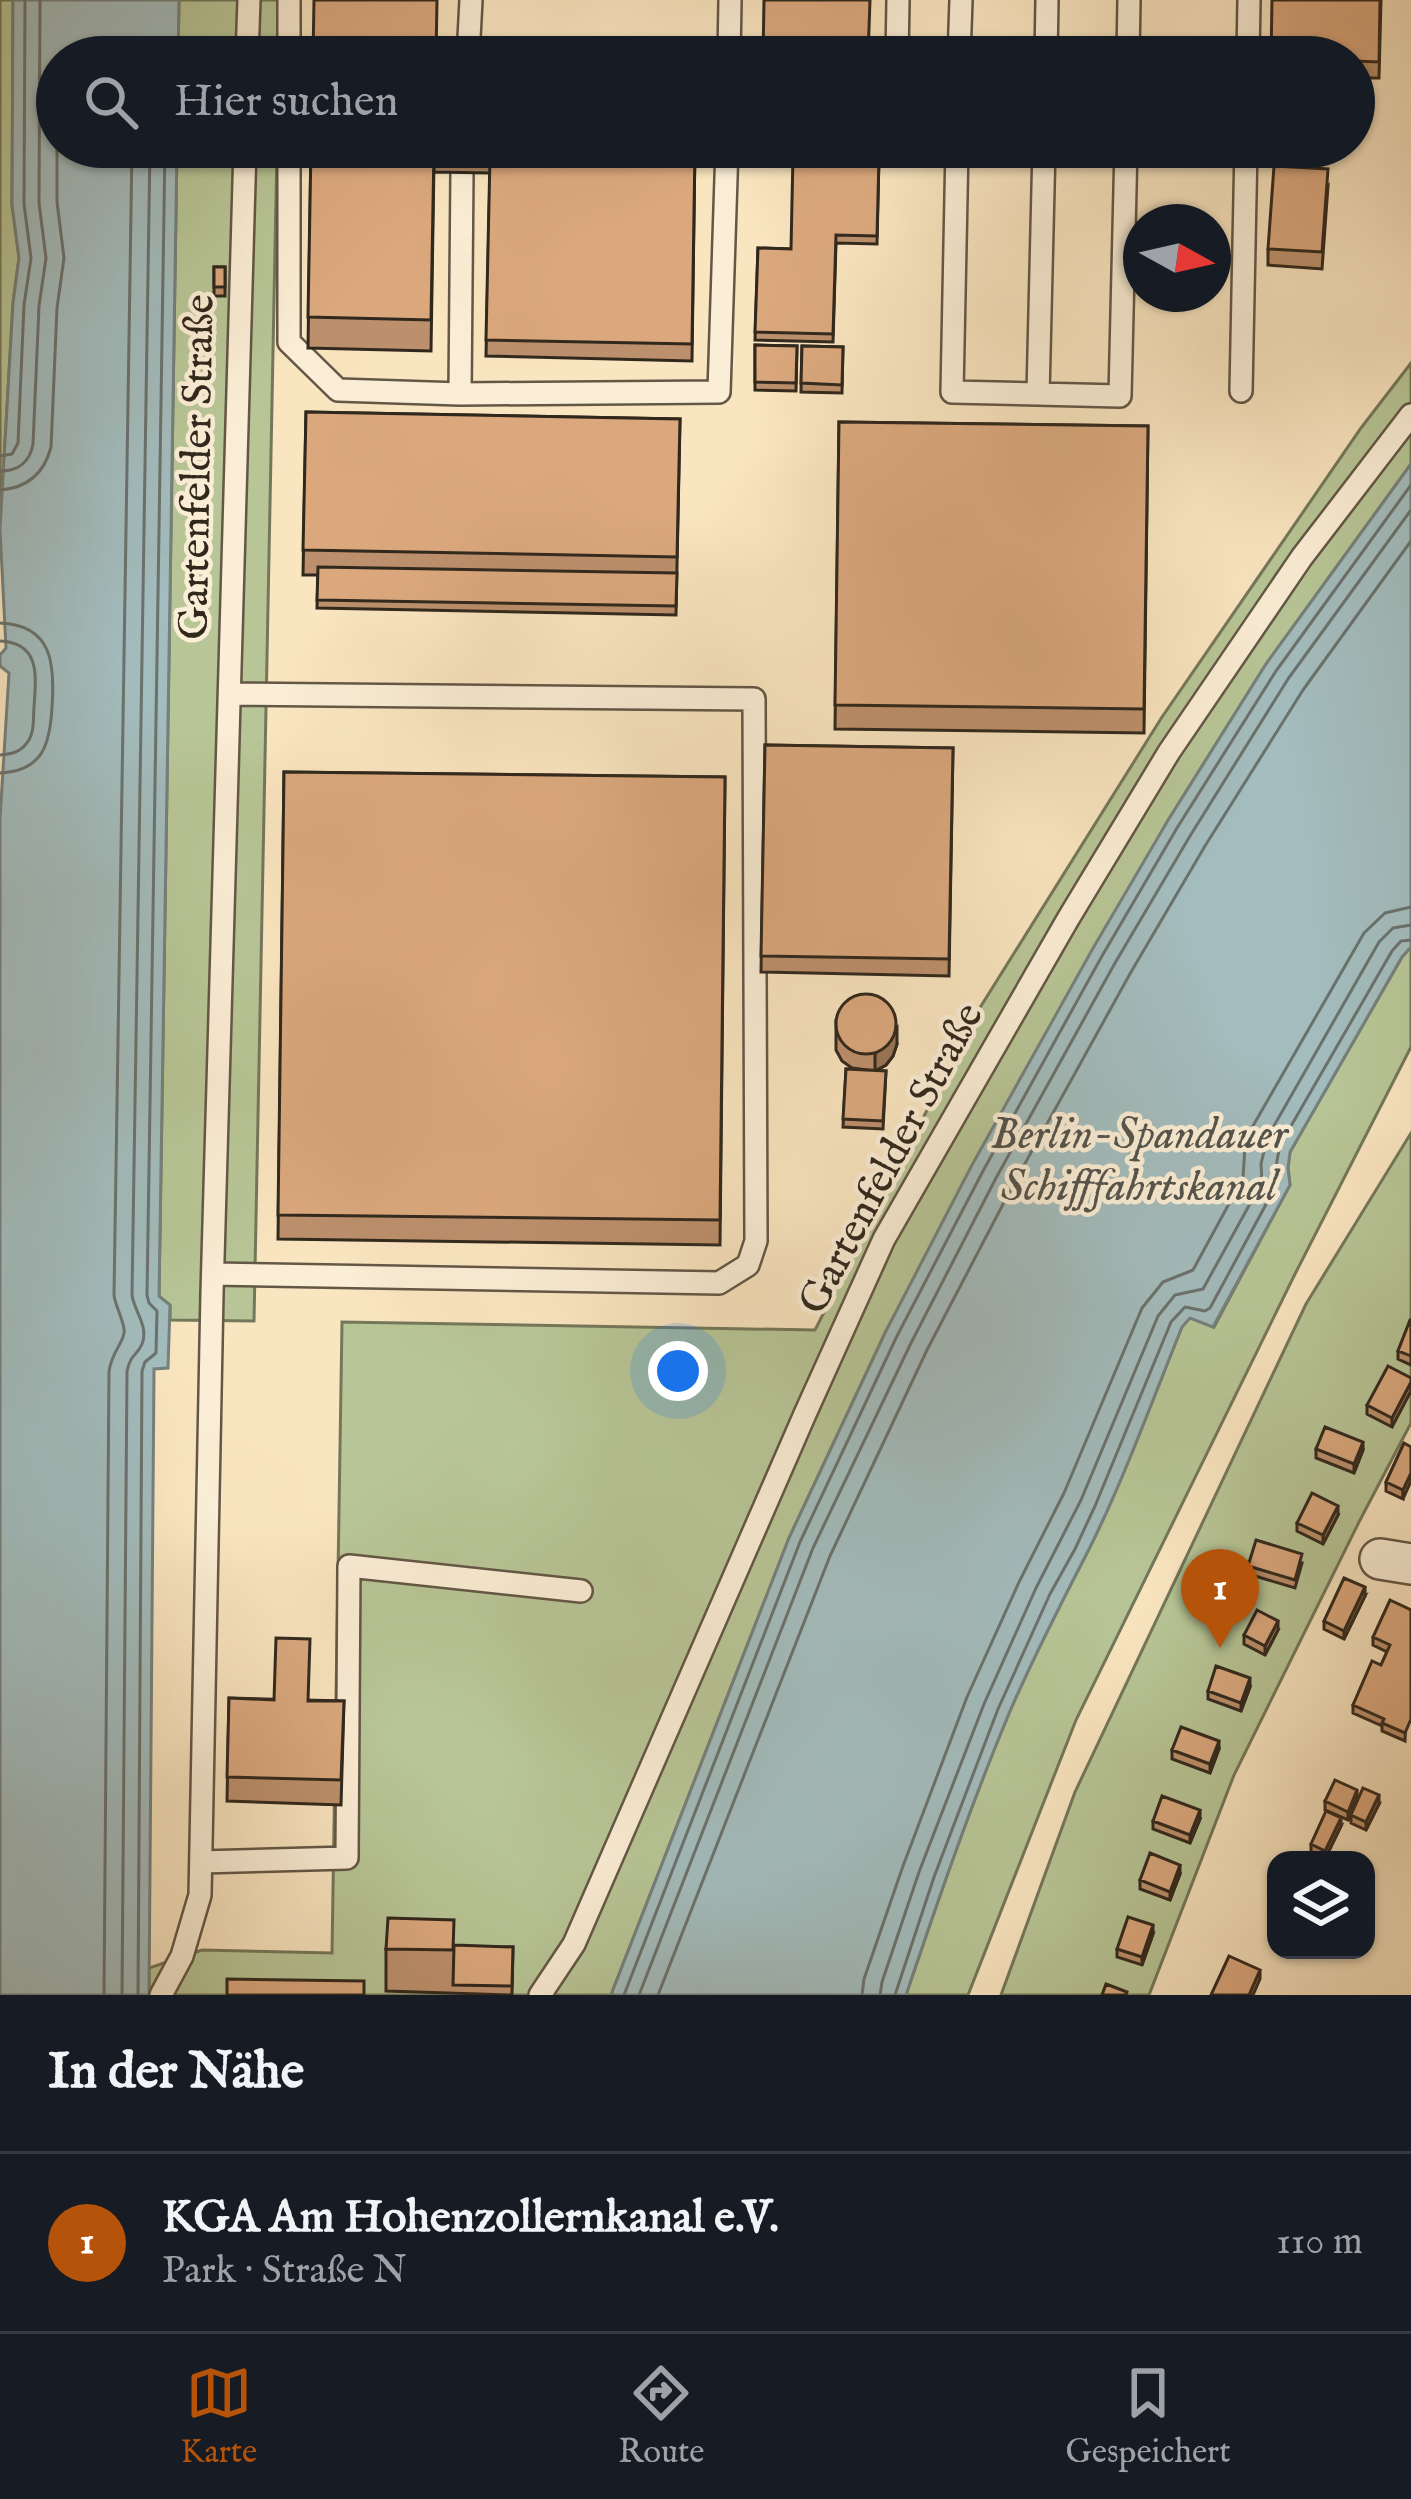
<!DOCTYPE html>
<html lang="de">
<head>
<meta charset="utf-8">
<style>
	:root { --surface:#171b24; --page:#20242c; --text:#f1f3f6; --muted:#9ea1a6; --line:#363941; --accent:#b45309 }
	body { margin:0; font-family:"IM FELL English",serif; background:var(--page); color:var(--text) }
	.controls { position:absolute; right:36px; bottom:36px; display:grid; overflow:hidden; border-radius:24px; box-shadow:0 3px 9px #0004 }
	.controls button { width:108px; height:108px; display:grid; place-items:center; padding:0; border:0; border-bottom:3px solid var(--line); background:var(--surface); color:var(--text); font:60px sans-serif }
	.compass { position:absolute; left:1123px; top:204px; width:108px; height:108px; border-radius:50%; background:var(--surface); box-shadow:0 3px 9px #0004; rotate:98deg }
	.you { position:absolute; left:678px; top:1371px; width:42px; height:42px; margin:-30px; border:9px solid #fff; border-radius:50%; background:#1a73e8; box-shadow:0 0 0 18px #1a73e833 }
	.badge { display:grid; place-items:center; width:78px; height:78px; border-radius:50%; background:var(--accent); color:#fff; font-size:39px; font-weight:700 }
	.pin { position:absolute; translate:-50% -99px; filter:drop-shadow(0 3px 6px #0008) }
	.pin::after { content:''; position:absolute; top:63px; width:42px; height:36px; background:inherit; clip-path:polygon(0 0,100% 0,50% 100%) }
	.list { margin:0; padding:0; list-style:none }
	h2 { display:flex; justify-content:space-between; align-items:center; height:156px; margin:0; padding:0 48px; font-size:51px }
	h2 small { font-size:39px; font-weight:400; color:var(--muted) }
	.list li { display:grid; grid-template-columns:78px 1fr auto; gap:36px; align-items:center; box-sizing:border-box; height:180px; padding:0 48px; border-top:3px solid var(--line) }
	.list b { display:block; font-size:45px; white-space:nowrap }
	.list p { margin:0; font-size:39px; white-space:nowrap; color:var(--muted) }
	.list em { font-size:39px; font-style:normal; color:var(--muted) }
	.icon { flex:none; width:66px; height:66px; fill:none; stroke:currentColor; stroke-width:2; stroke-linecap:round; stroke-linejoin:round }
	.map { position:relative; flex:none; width:1411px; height:1995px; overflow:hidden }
	.search { position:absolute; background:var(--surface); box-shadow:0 3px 9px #0004; left:36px; right:36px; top:36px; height:132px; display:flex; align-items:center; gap:30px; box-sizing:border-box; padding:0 42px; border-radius:66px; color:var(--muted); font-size:45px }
	.sheet { height:336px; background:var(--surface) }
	nav { display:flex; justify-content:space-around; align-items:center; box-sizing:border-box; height:168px; border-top:3px solid var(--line); background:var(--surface); font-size:33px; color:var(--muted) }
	nav a { display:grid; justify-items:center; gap:6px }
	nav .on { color:var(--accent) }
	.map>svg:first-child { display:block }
</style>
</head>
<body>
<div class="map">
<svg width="1411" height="1995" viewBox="0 0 1411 1995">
	<rect width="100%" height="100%" fill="#f9e5c0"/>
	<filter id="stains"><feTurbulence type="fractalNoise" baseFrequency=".00167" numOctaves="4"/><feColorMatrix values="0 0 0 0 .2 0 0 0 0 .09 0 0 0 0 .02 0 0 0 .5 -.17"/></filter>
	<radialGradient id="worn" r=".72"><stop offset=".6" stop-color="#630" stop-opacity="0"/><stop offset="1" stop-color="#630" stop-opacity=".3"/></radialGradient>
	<!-- green -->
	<path fill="#b8c697" stroke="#74775a" stroke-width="3" d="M0,0h13l-1,205 7,53 -6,45 -13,226z
		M179,0h101l-1,57h-101z
		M177,147h100l-23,1174 -84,-1v-15l-11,-8z
		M1411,363v101l-145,200 -99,158 -281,509 -97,207 -178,457h-462v-27l53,-18 130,3 10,-631 473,8 161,-316 186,-297 199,-289z
		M1411,947v100l-116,227 -219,446 -108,275h-62c32,-95 65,-191 104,-284 23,-53 49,-104 76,-156 37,-73 65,-152 96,-228l7,-10 25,10 76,-142 -2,-17 2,-16 112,-195z
		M1411,1133v290l-52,99 -125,253 -85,220h-148l74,-203 231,-488z"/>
	<!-- water -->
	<path fill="#a3bcbd" stroke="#75817d" stroke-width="3" d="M13,0h166l-1,57h-121v90h120l-18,1149 11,9 -2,63 -14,1 -5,626h-149v-1176l9,-146 -9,-7v-11l6,-7 -6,-119 13,-226 6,-45 -7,-53z
		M1411,464v483l-9,10 -112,195 -2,16 2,17 -77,142 -23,-9 -8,9c-31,76 -59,155 -96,228 -27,52 -53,103 -76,156 -39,93 -72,189 -104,284h-295l178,-457 97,-207 86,-166 120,-215 75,-128 99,-158z"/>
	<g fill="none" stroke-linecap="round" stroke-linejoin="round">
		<!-- shore -->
		<path stroke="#6a726d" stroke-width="3" d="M0,456l12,-2 6,-11 6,-138 7,-47 -7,-54 1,-204
			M0,471c18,0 30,-9 33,-27l6,-138 7,-48 -7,-55 1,-203
			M0,490c27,-2 44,-16 51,-43l6,-139 7,-50 -7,-56v-55
			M0,623c53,2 55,42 52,84 -2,37 -9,64 -52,66
			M0,641c41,2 36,35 34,66 -1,12 1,27 -8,37 -7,9 -16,10 -26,11
			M104,1995l5,-624c3,-19 13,-26 15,-38 2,-8 -9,-27 -10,-38l18,-1148
			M122,1995l5,-624c4,-18 10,-15 15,-27 7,-18 -8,-33 -10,-49l18,-1148
			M138,1995l4,-624 3,-9 11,-9 1,-42 -8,-8 -2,-8 18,-1148
			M624,1995l176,-453 97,-206 86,-165 119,-215 75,-128 99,-157 135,-186
			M639,1995l174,-447 98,-205 85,-165 119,-215 75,-127 98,-157 123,-169
			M658,1995l172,-439 97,-206 85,-163 119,-215 74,-126 98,-156 108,-149
			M862,1995l2,-16 39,-113 64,-169 53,-117 44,-87 78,-185 21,-26 30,-12 50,-92 2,-32 5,-15 114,-198 21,-20 26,-6
			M880,1995l2,-13 37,-110 65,-168 52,-116 45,-88 77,-184 17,-21 28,-6 59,-107 -1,-18 6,-26 112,-196 14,-14 18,-3
			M895,1995l39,-118 64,-168 52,-115 25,-45 20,-43 76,-184 14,-15 20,4 5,-3 67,-124 -1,-18 4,-21 112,-194 9,-10 10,-1"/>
		<!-- lane casing -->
		<g stroke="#635746" stroke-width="26">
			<path id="lane" d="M247,57l2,-57
				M289,57v-57
				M468,57l3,-57
				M729,57l1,-57
				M897,57l1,-57
				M959,57l2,-57
				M1046,57l1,-57
				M1128,57l1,-57
				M1248,57l1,-57
				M289,147v195l49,48 122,4 259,-2 8,-245
				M957,147l-5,245 168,4 6,-249
				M1241,391l5,-244
				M460,394l2,-222
				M1038,394l6,-247
				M213,1274l506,9 29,-18 8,-24 -2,-542 -523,-5
				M201,1862l146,-4 2,-292 232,25
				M161,1995l21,-39 18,-61 12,-602 33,-1146
				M540,1995l34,-51 231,-530 79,-175 184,-320 101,-167 133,-195 109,-142"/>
		</g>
		<!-- street casing -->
		<g stroke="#635746" stroke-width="44">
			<path id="street" d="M1380,1559l31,5"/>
		</g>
		<!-- lane -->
		<use href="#lane" stroke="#fbeed6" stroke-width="21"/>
		<!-- street -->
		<use href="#street" stroke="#fbeed6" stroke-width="39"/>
	</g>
	<!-- wall -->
	<path fill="#bc906c" stroke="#31281d" stroke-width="3" d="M1381,0l-2,78h-25v-21z
		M311,147h384l-3,214 -206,-5 4,-183 -56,-1v-10l-3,189 -123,-3z
		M879,157l-2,87 -41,-1 -3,99 -78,-2 3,-92 33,1z
		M1328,186l-6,83 -54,-4v-16z
		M214,267h11v29h-11z
		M755,345l42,1 -1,45 -41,-1z
		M802,346l41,1 -1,46 -41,-1z
		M306,412l374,7 -4,196 -359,-7 1,-33h-15z
		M839,422l309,4 -4,307 -309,-4z
		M765,745l188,3 -4,228 -188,-4z
		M284,772l441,5 -5,468 -442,-6z
		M836,1021l61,23 -4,12 -7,9 -11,6 -23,-3 -10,-7 -6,-11z
		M846,1069l40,2 -3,58 -40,-2z
		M1411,1320v45l-13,-6v-8z
		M1411,1378l-19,49 -25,-13v-9z
		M1404,1443l-1,56 -17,-8v-9z
		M1316,1449l47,1 -9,23 -38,-15z
		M1338,1515l-15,29 -26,-13v-8z
		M1302,1563l-7,25 -47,-14v-8z
		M1365,1596l-21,43 -20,-10v-8z
		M1411,1610l-6,131 -23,-10v-5l-29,-13v-8l28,-40 6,-13 -14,-7v-8z
		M1278,1630l-13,25 -21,-11v-9z
		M1250,1687l-9,24 -33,-12v-8z
		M229,1698l115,3 -3,104 -114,-4z
		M1219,1749l-9,24 -38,-14v-9z
		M1357,1798l-9,22 -23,-10v-9z
		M1379,1804l-13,26 -15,-7v-8z
		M1200,1819l-10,24 -37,-14v-8z
		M1341,1826l-16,33 -14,-7v-8z
		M1180,1874l-10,26 -30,-11v-9z
		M1153,1934l-11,31 -25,-8v-8z
		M513,1947l-1,48 -126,-4v-42z"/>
	<!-- shaded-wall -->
	<path fill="#997658" stroke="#31281d" stroke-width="3" d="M897,1028v16l-4,12 -7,9 -11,6v-17z
		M1411,1382v9l-19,36v-9z
		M1363,1442v8l-9,23v-9z
		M1411,1473v8l-8,18v-9z
		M1338,1506v9l-15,29v-9z
		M1365,1587v9l-21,43v-8z
		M1278,1621v9l-13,25v-9z
		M1250,1678v9l-9,24v-8z
		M1219,1741v8l-9,24v-9z
		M1357,1790v8l-9,22v-8z
		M1379,1795v9l-13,26v-8z
		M1200,1810v9l-10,24v-8z
		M1341,1818v8l-16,33v-8z
		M1180,1865v9l-10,26v-8z
		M1153,1925v9l-11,31v-8z
		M1260,1970v9l-7,16h-4z"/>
	<!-- building -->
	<path fill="#dba87e" stroke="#31281d" stroke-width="3" d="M314,0h123l-1,57h-123z
		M764,0h106l-2,57h-105z
		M1272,0h108l-1,62 -25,-1v-4h-83z
		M311,147h123l-3,173 -123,-3z
		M435,147h260l-3,197 -206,-4 4,-184 -56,-1z
		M793,155l86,2 -2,79 -41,-1 -3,99 -78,-2 3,-84 33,1z
		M1274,166l54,3 -6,83 -54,-3z
		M214,267h11v20h-11z
		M755,345l42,1 -1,37 -41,-1z
		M802,346l41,1 -1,38 -41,-2z
		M306,412l374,7 -3,138 -374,-7z
		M839,422l309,4 -4,283 -309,-4z
		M318,567l359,6 -1,33 -359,-6z
		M765,745l188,3 -4,211 -188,-3z
		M284,772l441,5 -5,443 -442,-5z
		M836 1024a30 30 0 1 1 60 0a30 30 0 1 1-60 0Z
		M846,1069l40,2 -3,50 -40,-2z
		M1410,1320h1v36l-13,-5z
		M1388,1366l23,12v4l-19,36 -25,-13z
		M1325,1427l38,15 -9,22 -38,-15z
		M1404,1443l7,4v26l-8,17 -17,-8z
		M1312,1493l26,13 -15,29 -26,-12z
		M1256,1540l46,14 -7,26 -47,-14z
		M1344,1578l21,9 -21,44 -20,-10z
		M1390,1600l21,10v109l-6,14 -23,-10 2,-4 -31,-14 19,-44 9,4 9,-20 -17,-8z
		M1257,1610l21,11 -13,25 -21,-11z
		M276,1638l34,1 -2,62h36l-3,79 -114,-3 2,-79 45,2z
		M1216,1666l34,12 -9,25 -33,-12z
		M1181,1727l38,14 -9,23 -38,-14z
		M1335,1780l22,10 -9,22 -23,-11z
		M1363,1788l16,7 -13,27 -15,-7z
		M1162,1796l38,14 -10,25 -37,-14z
		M1326,1811l15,7 -16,33 -14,-7z
		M1150,1853l30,12 -10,27 -30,-12z
		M1128,1917l25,8 -11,32 -25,-8z
		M388,1918l66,2 -1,30 -67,-1z
		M454,1945l59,2 -1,39 -59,-1z
		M1229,1956l31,14 -11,25h-38z
		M227,1979l137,2v14h-137z
		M1106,1984l21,8 -1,3h-24z"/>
	<g text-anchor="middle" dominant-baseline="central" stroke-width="9" stroke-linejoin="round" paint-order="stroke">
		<!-- street labels -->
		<g font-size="42" fill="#31281d" stroke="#fbeed6">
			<text transform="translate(198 467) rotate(-89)">Gartenfelder Straße</text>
			<text transform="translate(892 1159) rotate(-62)">Gartenfelder Straße</text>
		</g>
		<!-- water labels -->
		<g font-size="45" font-style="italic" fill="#53544d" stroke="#fbeed6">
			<text x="1139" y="1135">Berlin-Spandauer<tspan x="1139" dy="52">Schifffahrtskanal</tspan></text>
		</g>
	</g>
	<rect width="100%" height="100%" filter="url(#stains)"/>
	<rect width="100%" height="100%" fill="url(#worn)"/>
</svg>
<div class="controls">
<button><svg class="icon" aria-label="layers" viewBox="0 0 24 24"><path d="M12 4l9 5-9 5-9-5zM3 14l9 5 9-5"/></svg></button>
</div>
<svg class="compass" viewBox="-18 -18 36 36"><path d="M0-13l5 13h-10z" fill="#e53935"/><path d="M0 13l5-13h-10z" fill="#9ea1a6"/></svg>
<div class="you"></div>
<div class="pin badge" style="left:1220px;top:1648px">1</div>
<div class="search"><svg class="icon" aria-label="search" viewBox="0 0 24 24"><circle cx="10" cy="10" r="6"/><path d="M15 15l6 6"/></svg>Hier suchen</div>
</div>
<section class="sheet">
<h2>In der Nähe<small></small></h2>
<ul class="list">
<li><span class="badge">1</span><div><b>KGA Am Hohenzollernkanal e.V.</b><p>Park · Straße N</p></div><em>110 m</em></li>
</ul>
</section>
<nav>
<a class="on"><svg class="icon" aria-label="map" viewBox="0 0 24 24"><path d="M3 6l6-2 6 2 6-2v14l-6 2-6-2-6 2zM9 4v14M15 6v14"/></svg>Karte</a>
<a><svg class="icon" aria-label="directions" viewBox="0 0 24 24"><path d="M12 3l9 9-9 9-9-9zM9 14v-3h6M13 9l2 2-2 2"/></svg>Route</a>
<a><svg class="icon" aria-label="saved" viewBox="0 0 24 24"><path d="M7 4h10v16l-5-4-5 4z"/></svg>Gespeichert</a>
</nav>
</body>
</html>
